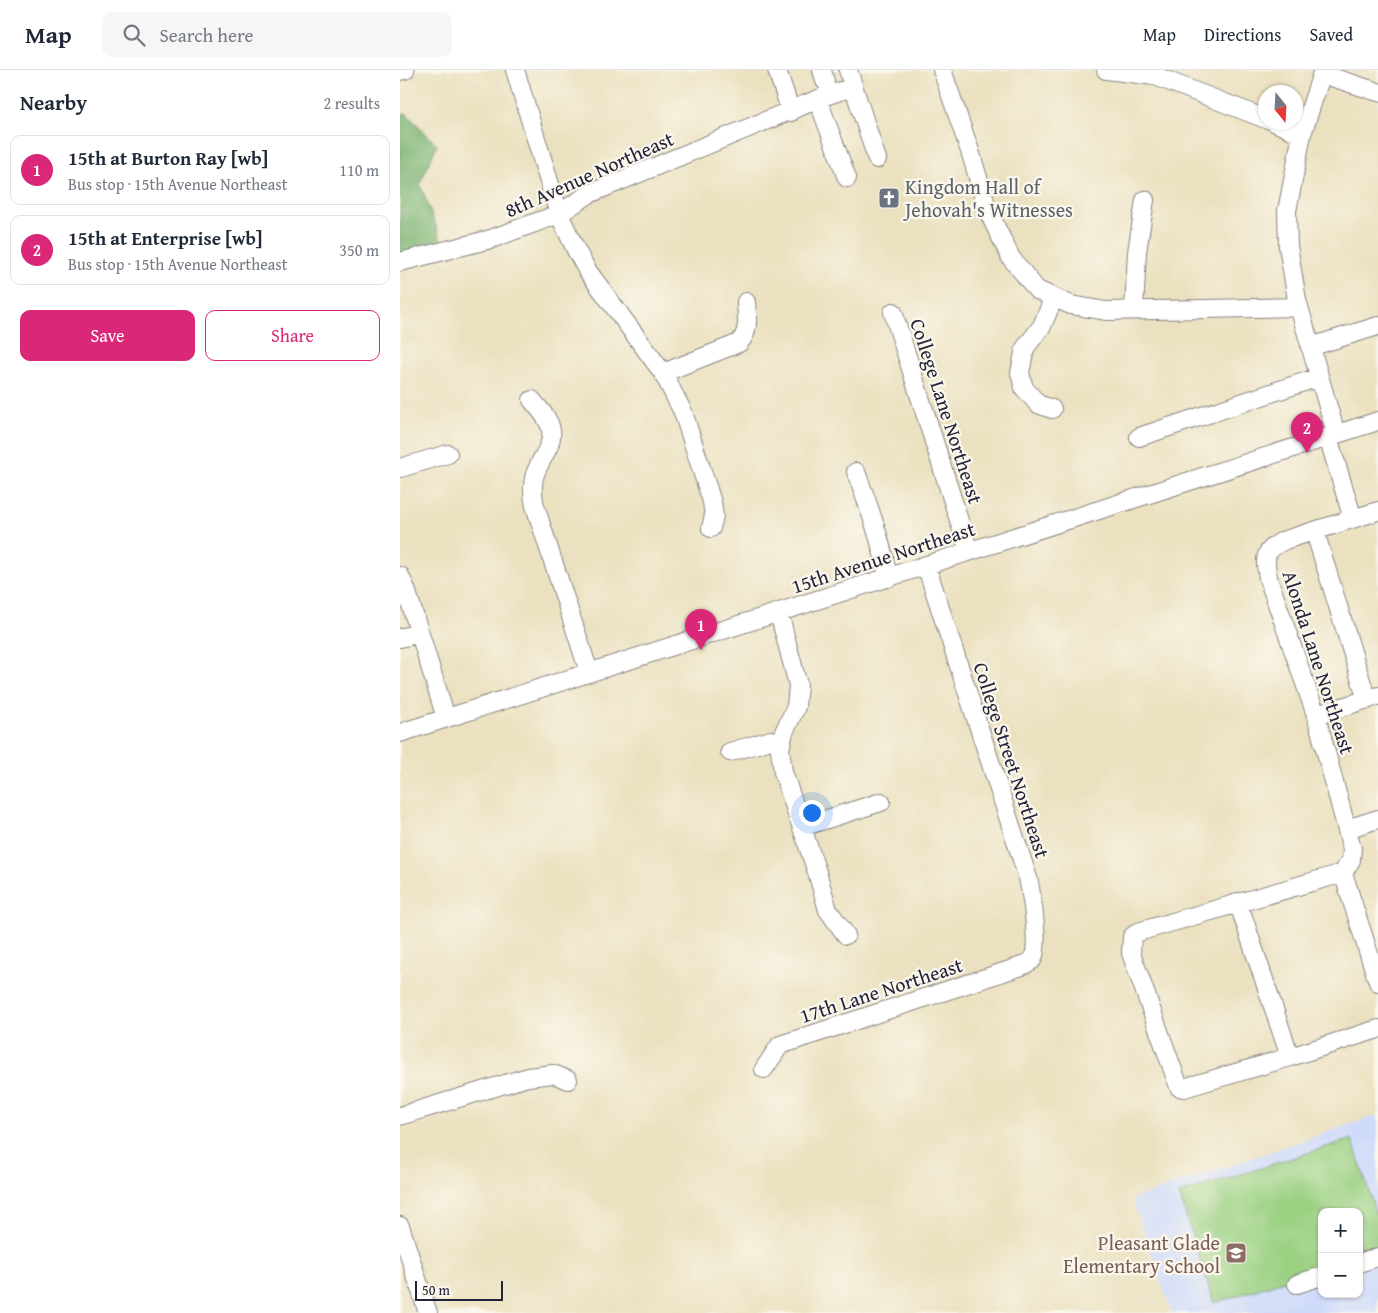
<!DOCTYPE html>
<html lang="en">
<head>
<meta charset="utf-8">
<style>
	:root { --surface:#fff; --page:#f6f6f7; --text:#1f2937; --muted:#747a83; --line:#e0e1e3; --accent:#db2777 }
	body { margin:0; font-family:"Gentium Book Plus",serif; background:var(--page); color:var(--text) }
	.controls { position:absolute; right:15px; bottom:15px; display:grid; overflow:hidden; border-radius:10px; box-shadow:0 1px 4px #0004 }
	.controls button { width:45px; height:45px; display:grid; place-items:center; padding:0; border:0; border-bottom:1px solid var(--line); background:var(--surface); color:var(--text); font:25px sans-serif }
	.compass { position:absolute; left:858px; top:15px; width:45px; height:45px; border-radius:50%; background:var(--surface); box-shadow:0 1px 4px #0004; rotate:162deg }
	.scale { position:absolute; left:15px; bottom:12px; width:88px; box-sizing:border-box; padding-left:5px; border:2px solid #22223b; border-top:0; font-size:14px; line-height:18px; white-space:nowrap; color:#22223b; -webkit-text-stroke:4px #fbf7ec; paint-order:stroke }
	.you { position:absolute; left:411px; top:742px; width:18px; height:18px; margin:-12px; border:4px solid #fff; border-radius:50%; background:#1a73e8; box-shadow:0 0 0 8px #1a73e833 }
	.badge { display:grid; place-items:center; width:32px; height:32px; border-radius:50%; background:var(--accent); color:#fff; font-size:16px; font-weight:700 }
	.pin { position:absolute; translate:-50% -41px; filter:drop-shadow(0 1px 2px #0008) }
	.pin::after { content:''; position:absolute; top:26px; width:18px; height:15px; background:inherit; clip-path:polygon(0 0,100% 0,50% 100%) }
	.list { margin:0; padding:0; list-style:none }
	h2 { display:flex; justify-content:space-between; align-items:center; height:65px; margin:0; padding:0 20px; font-size:21px }
	h2 small { font-size:16px; font-weight:400; color:var(--muted) }
	.list li { display:grid; grid-template-columns:32px 1fr auto; gap:15px; align-items:center; box-sizing:border-box; height:70px; margin:0 10px 10px; padding:0 10px; border:1px solid var(--line); border-radius:10px }
	.list b { display:block; font-size:19px; white-space:nowrap }
	.list p { margin:0; font-size:16px; white-space:nowrap; color:var(--muted) }
	.list em { font-size:16px; font-style:normal; color:var(--muted) }
	.actions { display:flex; gap:10px; padding:15px 20px }
	.actions a { flex:1; padding:11px 0; border:1px solid var(--accent); border-radius:10px; text-align:center; font-size:18px; color:var(--accent) }
	.actions .main { background:var(--accent); color:#fff }
	.icon { flex:none; width:28px; height:28px; fill:none; stroke:currentColor; stroke-width:2; stroke-linecap:round; stroke-linejoin:round }
	.map { position:relative; flex:none; width:978px; height:1243px; overflow:hidden }
	header { display:flex; align-items:center; gap:30px; box-sizing:border-box; height:70px; padding:0 25px; background:var(--surface); border-bottom:1px solid var(--line) }
	header strong { font-size:24px }
	nav { display:flex; gap:28px; margin-inline-start:auto; font-size:18px }
	.search { width:350px; height:45px; background:var(--page); display:flex; align-items:center; gap:12px; box-sizing:border-box; padding:0 18px; border-radius:10px; color:var(--muted); font-size:19px }
	main { display:flex }
	aside { flex:1; background:var(--surface) }
	.map>svg:first-child { display:block }
</style>
</head>
<body>
<header>
<strong>Map</strong>
<div class="search"><svg class="icon" aria-label="search" viewBox="0 0 24 24"><circle cx="10" cy="10" r="6"/><path d="M15 15l6 6"/></svg>Search here</div>
<nav><a>Map</a><a>Directions</a><a>Saved</a></nav>
</header>
<main>
<aside>
<h2>Nearby<small>2 results</small></h2>
<ul class="list">
<li><span class="badge">1</span><div><b>15th at Burton Ray [wb]</b><p>Bus stop · 15th Avenue Northeast</p></div><em>110 m</em></li>
<li><span class="badge">2</span><div><b>15th at Enterprise [wb]</b><p>Bus stop · 15th Avenue Northeast</p></div><em>350 m</em></li>
</ul>
<div class="actions"><a class="main">Save</a><a>Share</a></div>
</aside>
<div class="map">
<svg width="978" height="1243" viewBox="0 0 978 1243">
	<rect width="100%" height="100%" fill="#fbf7ec"/>
	<filter id="ink" filterUnits="userSpaceOnUse"><feTurbulence type="fractalNoise" baseFrequency=".02" numOctaves="2"/><feDisplacementMap in="SourceGraphic" scale="10" xChannelSelector="R" yChannelSelector="G"/><feConvolveMatrix kernelMatrix="1 2 1 2 8 2 1 2 1" color-interpolation-filters="sRGB"/></filter>
	<filter id="wash" filterUnits="userSpaceOnUse"><feTurbulence type="fractalNoise" baseFrequency=".0096" numOctaves="4" result="noise"/><feDisplacementMap in="SourceGraphic" scale="20" xChannelSelector="R" yChannelSelector="G"/><feGaussianBlur stdDeviation="1.12" result="paint"/><feColorMatrix in="noise" values="0 0 0 0 0 0 0 0 0 0 0 0 0 0 0 0 0 1.4 0 .05"/><feComposite in="paint" operator="in"/></filter>
	<g filter="url(#wash)">
		<rect width="100%" height="100%" fill="#ebe1c0"/>
		<!-- built -->
		<path fill="#cedafa" fill-rule="evenodd" d="M978,1045v198h-206l-40,-114zM922,1142h37v82h-37z"/>
		<!-- green -->
		<path fill="#9bd183" stroke="#5e7a5f" d="M952,1069l26,81v31l-19,6v-45h-37v57l-108,34 -35,-109z"/>
		<!-- forest -->
		<path fill="#7cb371" stroke="#4f6a56" d="M6,43l31,32 -17,39 25,66 -45,12v-147z"/>
	</g>
	<g filter="url(#ink)">
		<g fill="none" stroke-linecap="round" stroke-linejoin="round">
			<!-- minor casing -->
			<g stroke="#86827e" stroke-width="20">
				<path id="minor" d="M115,0l44,144 17,36 11,20 76,103 20,39 29,90 2,14 -3,12
					M377,0l14,42
					M422,0l3,11
					M448,0l29,89
					M542,0l28,81 18,60 23,47 26,32 34,15 35,6 193,-4
					M706,0l49,6 111,43
					M923,0l-21,64 -15,77 1,35 9,54 39,134
					M0,1l5,-1
					M922,4l56,18
					M418,30l29,78
					M874,52l28,12
					M0,192l91,-23 68,-25 30,-20 239,-99 25,-8
					M734,240l3,-58 8,-52
					M493,242l76,240
					M910,277l68,-21
					M263,303l76,-30c11,-12 8,-25 7,-41
					M132,330c7,9 17,18 19,30 3,17 -14,32 -17,48 -2,9 -1,19 1,28l54,166
					M652,339l-14,-5 -14,-16 -4,-15 5,-25 17,-22 12,-29
					M739,367l180,-60
					M928,367l25,82
					M0,398l48,-14
					M456,402c13,35 26,70 32,106
					M978,441l-93,29c-21,10 -21,16 -17,38l48,137 36,134 -1,11 -8,13 -205,59 -6,5 -1,16 48,134 5,1 106,-31 88,-28
					M915,462l52,168
					M0,506l6,13 40,129
					M379,543l19,72 -2,22 -12,25 -4,17 3,23 34,100 11,38 18,25
					M0,568l20,-5
					M916,645l62,-19
					M0,663l978,-312
					M330,682l41,-12 10,3
					M402,757l79,-25
					M947,759l31,-10
					M943,803l35,109
					M838,832l52,155
					M364,999l16,-24 242,-79c3,-2 8,-4 10,-6 9,-10 -1,-68 -4,-82l-102,-313
					M0,1046l128,-39 25,-3 15,6
					M0,1156l28,87
					M959,1193l19,-6
					M897,1214l25,-8"/>
			</g>
			<!-- minor -->
			<use href="#minor" stroke="#fff" stroke-width="18"/>
		</g>
	</g>
	<!-- icons -->
	<defs>
		<g id="church-square" transform="scale(1.125)"><rect x="-9" y="-9" width="18" height="18" rx="4" fill="#6b7280" stroke="#fbf7ec"/><path d="M-1.2-6h2.4v3.5h3.3v2.4h-3.3V6h-2.4V-.1h-3.3v-2.4h3.3Z" fill="#fff"/></g>
		<g id="school-square" transform="scale(1.125)"><rect x="-9" y="-9" width="18" height="18" rx="4" fill="#8d6e63" stroke="#fbf7ec"/><path d="M0-5L7-2L0 1L-7-2ZM-4 1L0 2.5L4 1V4Q0 6-4 4Z" fill="#fff"/></g>
	</defs>
	<g fill-rule="evenodd">
		<use href="#church-square" x="489" y="128"/>
		<use href="#school-square" x="836" y="1183"/>
	</g>
	<g text-anchor="middle" dominant-baseline="central" stroke-width="4.5" stroke-linejoin="round" paint-order="stroke">
		<!-- street labels -->
		<g font-size="20" fill="#22223b" stroke="#fbf7ec">
			<text transform="translate(189 104) rotate(-24)">8th Avenue Northeast</text>
			<text transform="translate(547 341) rotate(72)">College Lane Northeast</text>
			<text transform="translate(483 487) rotate(-18)">15th Avenue Northeast</text>
			<text transform="translate(919 592) rotate(72)">Alonda Lane Northeast</text>
			<text transform="translate(612 690) rotate(72)">College Street Northeast</text>
			<text transform="translate(481 920) rotate(-18)">17th Lane Northeast</text>
		</g>
		<!-- worship labels -->
		<g font-size="20" fill="#5b616d" stroke="#fbf7ec" text-anchor="start">
			<text x="505" y="116">Kingdom Hall of<tspan x="505" dy="23">Jehovah's Witnesses</tspan></text>
		</g>
		<!-- education labels -->
		<g font-size="20" fill="#785e54" stroke="#fbf7ec" text-anchor="end">
			<text x="820" y="1172">Pleasant Glade<tspan x="820" dy="23">Elementary School</tspan></text>
		</g>
	</g>
</svg>
<div class="controls">
<button>+</button>
<button>−</button>
</div>
<svg class="compass" viewBox="-18 -18 36 36"><path d="M0-13l5 13h-10z" fill="#e53935"/><path d="M0 13l5-13h-10z" fill="#747a83"/></svg>
<div class="scale">50 m</div>
<div class="you"></div>
<div class="pin badge" style="left:301px;top:580px">1</div>
<div class="pin badge" style="left:907px;top:383px">2</div>
</div>
</main>
</body>
</html>
